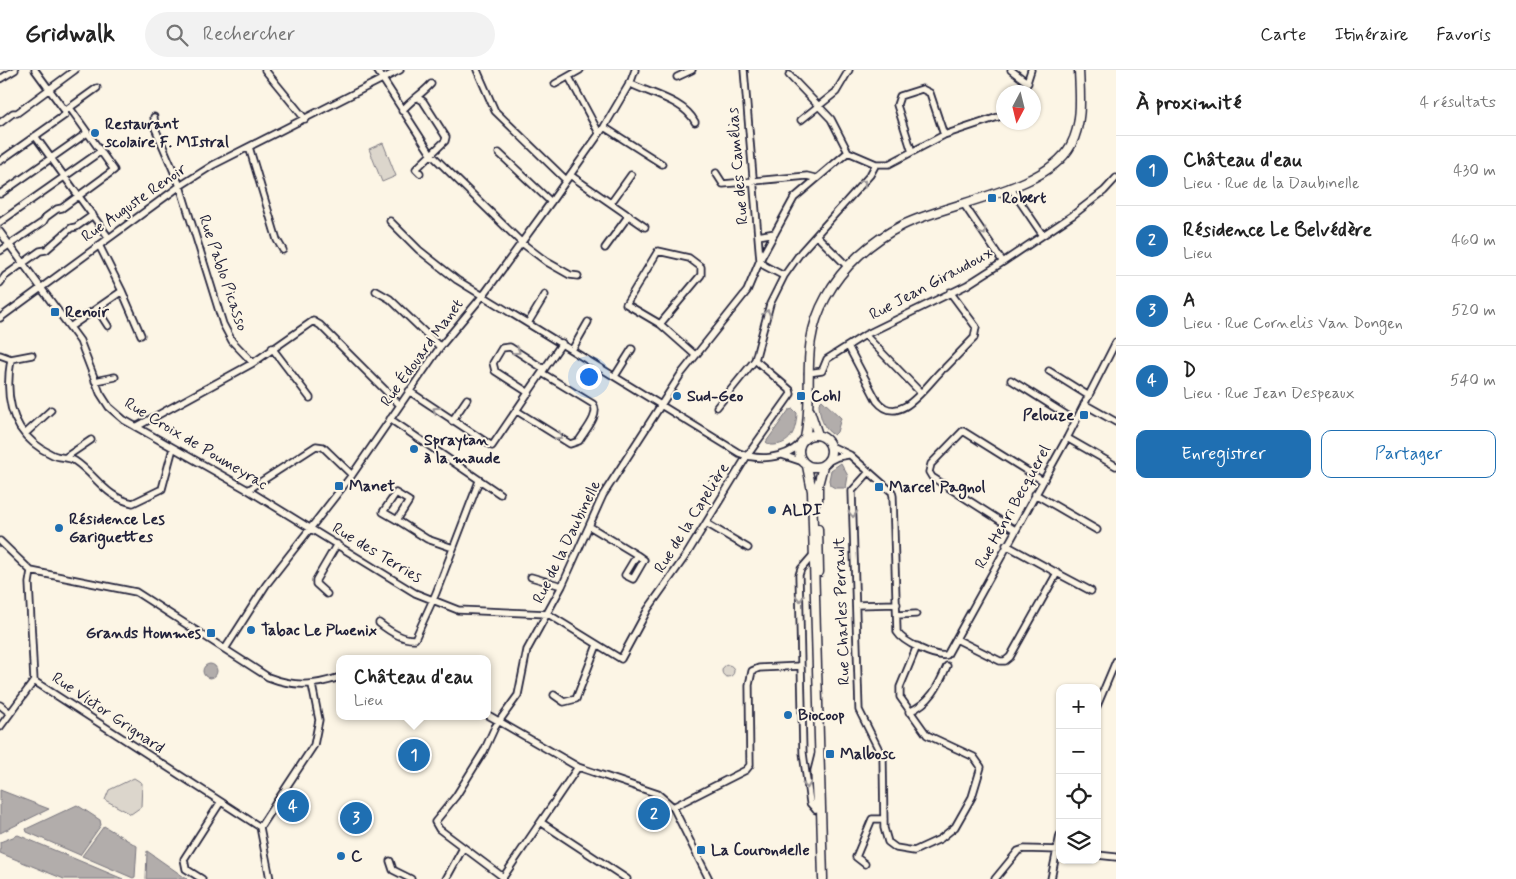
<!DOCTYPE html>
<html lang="fr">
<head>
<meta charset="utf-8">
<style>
	:root { --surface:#fff; --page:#f2f2f2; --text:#222; --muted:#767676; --line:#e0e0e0; --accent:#1f6fb2 }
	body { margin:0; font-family:Mynerve,sans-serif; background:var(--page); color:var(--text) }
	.controls { position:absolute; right:15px; bottom:15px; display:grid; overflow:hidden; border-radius:10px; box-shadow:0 1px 4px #0004 }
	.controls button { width:45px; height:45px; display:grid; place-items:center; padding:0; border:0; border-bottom:1px solid var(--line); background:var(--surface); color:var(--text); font:25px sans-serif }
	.compass { position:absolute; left:996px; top:15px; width:45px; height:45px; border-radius:50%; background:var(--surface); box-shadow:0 1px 4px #0004; rotate:187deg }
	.you { position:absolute; left:588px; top:306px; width:18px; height:18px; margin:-12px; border:4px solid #fff; border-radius:50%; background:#1a73e8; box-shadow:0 0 0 8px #1a73e833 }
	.badge { display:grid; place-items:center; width:32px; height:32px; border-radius:50%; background:var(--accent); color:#fff; font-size:16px; font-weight:700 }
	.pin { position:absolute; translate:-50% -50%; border:2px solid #fff; box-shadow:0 1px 5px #0006 }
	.popup { position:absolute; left:336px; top:585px; width:155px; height:65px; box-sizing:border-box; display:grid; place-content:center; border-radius:10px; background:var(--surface); filter:drop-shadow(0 1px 4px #0005); font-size:16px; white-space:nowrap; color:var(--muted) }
	.popup b { font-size:19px; color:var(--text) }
	.popup::after { content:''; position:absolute; left:50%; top:100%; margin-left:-10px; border:10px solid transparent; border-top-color:var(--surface) }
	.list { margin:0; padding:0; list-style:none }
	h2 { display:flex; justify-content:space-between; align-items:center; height:65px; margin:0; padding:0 20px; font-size:21px }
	h2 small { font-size:16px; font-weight:400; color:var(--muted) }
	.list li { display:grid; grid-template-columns:32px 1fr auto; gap:15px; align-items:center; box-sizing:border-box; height:70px; padding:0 20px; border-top:1px solid var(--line) }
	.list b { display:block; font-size:19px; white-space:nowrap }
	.list p { margin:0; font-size:16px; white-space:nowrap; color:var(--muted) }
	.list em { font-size:16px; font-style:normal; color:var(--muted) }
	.actions { display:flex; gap:10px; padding:15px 20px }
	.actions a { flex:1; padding:11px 0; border:1px solid var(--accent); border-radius:10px; text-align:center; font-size:18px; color:var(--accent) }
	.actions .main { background:var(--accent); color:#fff }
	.icon { flex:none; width:28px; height:28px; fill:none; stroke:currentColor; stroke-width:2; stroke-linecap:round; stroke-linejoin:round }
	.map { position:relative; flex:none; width:1116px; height:809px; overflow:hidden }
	header { display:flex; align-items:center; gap:30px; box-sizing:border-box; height:70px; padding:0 25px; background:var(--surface); border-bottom:1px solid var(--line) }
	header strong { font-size:24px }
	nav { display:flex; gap:28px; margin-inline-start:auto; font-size:18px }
	.search { width:350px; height:45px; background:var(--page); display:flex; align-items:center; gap:12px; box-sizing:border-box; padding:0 18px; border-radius:28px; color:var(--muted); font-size:19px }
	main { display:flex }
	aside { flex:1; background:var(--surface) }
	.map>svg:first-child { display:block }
</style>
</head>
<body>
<header>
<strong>Gridwalk</strong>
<div class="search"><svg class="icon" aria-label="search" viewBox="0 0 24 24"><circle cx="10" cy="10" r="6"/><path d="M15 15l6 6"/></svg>Rechercher</div>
<nav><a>Carte</a><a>Itinéraire</a><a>Favoris</a></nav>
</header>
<main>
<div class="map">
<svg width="1116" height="809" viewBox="0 0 1116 809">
	<rect width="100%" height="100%" fill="#fcf5e5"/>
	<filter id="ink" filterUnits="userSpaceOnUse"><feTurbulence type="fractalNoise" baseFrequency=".02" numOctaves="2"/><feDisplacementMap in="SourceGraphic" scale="10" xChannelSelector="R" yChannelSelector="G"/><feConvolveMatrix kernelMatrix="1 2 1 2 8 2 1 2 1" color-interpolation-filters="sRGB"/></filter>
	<g filter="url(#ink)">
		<!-- green -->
		<path fill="#dcd6cc" stroke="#7f7c84" d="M383,73l13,33 -14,6 -13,-33z
			M722 601a6 6 0 1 1 12 0a6 6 0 1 1-12 0Z
			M134,708l8,5 -1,24 -10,7 -26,-14 4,-10z"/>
		<!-- water -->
		<path fill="#b2adab" stroke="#78757e" d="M822,330l19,18 -4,14 -3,3c-11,-5 -15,-21 -15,-32z
			M793,339l4,4c-1,18 -6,33 -27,32l-4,-3 23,-32z
			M841,393l7,13 -2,12h-11l-5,-3 -1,-5 2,-10z
			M203 601a7 7 0 1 1 14 0a7 7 0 1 1-14 0Z
			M0,720l49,19 -49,24z
			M77,735l23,15 1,5 -21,30 -53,-23 -1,-3z
			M104,756l33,20 -2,31 -2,1 -51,-22z
			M18,765l105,44h-59l-64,-26v-11z
			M147,781l40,28h-41z"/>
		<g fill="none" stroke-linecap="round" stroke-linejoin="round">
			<!-- street casing -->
			<g stroke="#22223b" stroke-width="9">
				<path id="street" d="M35,0l30,41
					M265,0l40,49
					M377,0l54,84 91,89 25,19 23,13 8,1
					M477,0l18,41 71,69
					M744,0l16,190 5,6 19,10
					M1011,0l17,13
					M789,5l42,44 17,33
					M569,7l30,56
					M677,7l15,-7
					M0,9l15,-9
					M629,13c21,11 55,17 66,39
					M555,14l25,-14
					M1024,22l7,-22
					M418,28l5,3 23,36 -1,4 -29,28 4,4
					M402,41c9,-11 19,-16 29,-27
					M154,47l1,11 25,58 43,138 9,17 21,22
					M801,50l35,-28 13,-22
					M0,53l13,-10h4l58,-43
					M604,57l58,37
					M35,66l74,102
					M249,77l28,93 6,10
					M912,82l-15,-47 3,-9 22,-7 8,4 14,42
					M499,83l52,49
					M0,91l65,-46v-4l32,-23
					M716,103l7,11 84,-8 8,2
					M570,105l75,52
					M1010,117l32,47
					M0,124l87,-61
					M611,133l20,-28
					M963,133l40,59
					M390,151l29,29 38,30 282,173c19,8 46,6 61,-9
					M0,152l101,-71
					M0,162l80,109 20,52 9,14 15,13 124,70 167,103 43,17 90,4 73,45 27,-50 39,-55 60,-98 44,-62 -1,-4 -35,-30
					M758,166l17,-3
					M817,166l31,31
					M605,178l24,-33
					M0,181l43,-29 3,-5 11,-8 5,-1 52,-38 -44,-62
					M0,213l5,-7 35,-25 6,-1 25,-22 5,-1 17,-12
					M122,221l19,44
					M376,221l14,8 50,48
					M97,239l11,17
					M0,248l180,-132 33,-21 187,-95
					M528,253l17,-28
					M660,254l-34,-20 32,-53 31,7 12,9v8l-41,49 35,31
					M70,257l52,-36 -23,-46
					M865,265l55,57
					M848,276l29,55c22,27 48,-14 64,-30
					M272,278l38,50
					M572,280l16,-28
					M0,285l11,4c-7,40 0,77 42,96 7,3 16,2 22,6 21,14 31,37 58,42l29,-14 11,-41
					M11,289l21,-4
					M945,298l29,-30 2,-11 -26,-35
					M1049,301l40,25
					M808,303l14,-2 5,-12 38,-24 102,-50 36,-23 70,-47 31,-24 12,-13
					M615,306l17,-27
					M1011,310l65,41
					M95,311l20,-4
					M409,321l83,55 70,-103
					M529,323l-34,-22 -2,-8 9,-15 8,-1 34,22
					M1084,334l32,18
					M717,337l38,-47 15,-56 14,-28 17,-24 69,-77 6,-11
					M517,341l53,33 9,-3c5,-9 22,-27 14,-37l-51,-31
					M390,349l110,75
					M452,351l15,-22
					M136,357l117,-64 60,-42 7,4 79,79
					M26,363l25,-23
					M1067,368l49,28
					M831,376l19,9 42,37 1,4 4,136c6,10 38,26 50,23l120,-217 49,-96
					M782,385l21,7
					M66,387l25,-17
					M827,392l10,-5 11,-2
					M869,402l-17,19 7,219 24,48 1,70 4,14 8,6 18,3 26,-12 15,-12 17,-30 9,-30 -7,-10 -47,-22 -27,-38v-10l17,-41
					M248,420l68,-44 7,1 29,28
					M1035,424l62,36
					M397,450l-14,-8 13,-19 13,8 -12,19 30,19 26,9
					M706,453l42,25
					M589,456l48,29 -12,20 8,4 11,-19 -7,-5
					M1015,460l-83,-53 -3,-5 2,-8 32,-33 80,50
					M0,471l31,30 105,21 132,85c26,10 46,9 72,0
					M814,484l-13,15 -2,6 4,178 7,50 6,7
					M31,501l-2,12 5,98 226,146
					M1057,503l34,18
					M531,507l31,9
					M327,524l-11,-10v-4l21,-36
					M856,535l41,-1
					M897,545l19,-1
					M379,553c10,8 23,17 36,16l21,-46 43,-112
					M956,569l44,22h5l5,-4 47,-84 -51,-28
					M225,579l41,-64 86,-110 88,-128 45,-54 66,-91 53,-75 27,-46 4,-11
					M554,625l10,7 12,-3 21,-54
					M0,635l10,8
					M1097,636l19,-45
					M909,642c22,-10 29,-25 38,-46
					M488,645l90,52 80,27 15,13 36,72
					M0,657l34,-46
					M673,737l73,-37 4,-5 -1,-80 3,-14 7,-3 42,-2
					M816,740l-2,-39 4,-16
					M542,753l85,56
					M1097,785l19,2
					M390,791l3,9 18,9
					M865,794l-9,-7 16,-38h12
					M503,807l-64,-48 -4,-7 21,-26 28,-45 11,-24 23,-32 9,-45 35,-64 41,-91 78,-121 66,-83 13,-31 34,-62 54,-46 28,12h13l55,-29 60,-20
					M202,809l-16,-10 -2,-10 36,-56
					M270,809l-10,-52 54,-82 5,-25 -7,-35
					M446,809l17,-31
					M502,809l76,-112
					M995,809l23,-28 6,-2 36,1
					M1051,809l9,-44"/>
			</g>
			<!-- secondary casing -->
			<g stroke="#22223b" stroke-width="11">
				<path id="secondary" d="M810,341l8,24
					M799 381a16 16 0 1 1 32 0a16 16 0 1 1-32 0Z
					M805,368c10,-52 -7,-91 21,-141 17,-31 45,-56 77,-72 46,-23 143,-34 168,-80 12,-23 9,-50 8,-75
					M807,396l5,25 11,388
					M818,430v-15l5,-19
					M818,459l1,43"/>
			</g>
			<!-- street -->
			<use href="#street" stroke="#fcf5e5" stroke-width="5.5"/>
			<!-- secondary -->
			<use href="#secondary" stroke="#fcf5e5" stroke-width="8"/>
		</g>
		<!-- one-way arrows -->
		<defs><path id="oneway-chevron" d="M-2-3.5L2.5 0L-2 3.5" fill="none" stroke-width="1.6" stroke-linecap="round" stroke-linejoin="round" transform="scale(1.25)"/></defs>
		<g stroke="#9a9698">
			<use href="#oneway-chevron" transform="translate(863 113) rotate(-50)"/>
			<use href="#oneway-chevron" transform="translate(983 162) rotate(56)"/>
			<use href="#oneway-chevron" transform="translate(767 243) rotate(-74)"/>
			<use href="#oneway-chevron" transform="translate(517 281) rotate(33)"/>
			<use href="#oneway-chevron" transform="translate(436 340) rotate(-145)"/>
			<use href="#oneway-chevron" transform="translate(559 366) rotate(32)"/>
			<use href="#oneway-chevron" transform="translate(853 444) rotate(88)"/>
			<use href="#oneway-chevron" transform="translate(800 528) rotate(88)"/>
			<use href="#oneway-chevron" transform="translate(807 715) rotate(84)"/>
		</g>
	</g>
	<!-- markers -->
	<g fill="#1f6fb2" stroke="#fcf5e5" stroke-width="2">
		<circle cx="95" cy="63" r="5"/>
		<rect x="987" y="123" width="10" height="10" rx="2.5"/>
		<rect x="50" y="237" width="10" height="10" rx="2.5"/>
		<circle cx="677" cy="326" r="5"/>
		<rect x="796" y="321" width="10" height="10" rx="2.5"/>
		<rect x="1079" y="340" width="10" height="10" rx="2.5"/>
		<circle cx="414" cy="379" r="5"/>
		<rect x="334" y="411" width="10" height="10" rx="2.5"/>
		<rect x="874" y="412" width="10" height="10" rx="2.5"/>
		<circle cx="772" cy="440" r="5"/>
		<circle cx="59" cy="458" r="5"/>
		<circle cx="251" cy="560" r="5"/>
		<rect x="206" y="558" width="10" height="10" rx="2.5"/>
		<circle cx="788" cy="645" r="5"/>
		<rect x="825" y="679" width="10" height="10" rx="2.5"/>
		<rect x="696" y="775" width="10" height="10" rx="2.5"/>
		<circle cx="341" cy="786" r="5"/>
	</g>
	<g text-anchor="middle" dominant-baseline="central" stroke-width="4" stroke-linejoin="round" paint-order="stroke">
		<!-- poi labels -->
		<g font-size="16" font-weight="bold" fill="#22223b" stroke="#fcf5e5" text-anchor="start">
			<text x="105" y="54">Restaurant<tspan x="105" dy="18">scolaire F. MIstral</tspan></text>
			<text x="1002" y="128">Robert</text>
			<text x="65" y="242">Renoir</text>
			<text x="687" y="326">Sud-Geo</text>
			<text x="811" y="326">Cohl</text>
			<text x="1074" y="345" text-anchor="end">Pelouze</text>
			<text x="424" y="370">Spraytan<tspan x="424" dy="18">à la maude</tspan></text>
			<text x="349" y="416">Manet</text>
			<text x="889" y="417">Marcel Pagnol</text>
			<text x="782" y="440">ALDI</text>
			<text x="69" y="449">Résidence Les<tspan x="69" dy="18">Gariguettes</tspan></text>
			<text x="261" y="560">Tabac Le Phoenix</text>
			<text x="201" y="563" text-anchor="end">Grands Hommes</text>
			<text x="798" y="645">Biocoop</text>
			<text x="840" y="684">Malbosc</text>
			<text x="711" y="780">La Courondelle</text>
			<text x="351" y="786">C</text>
		</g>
		<!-- street labels -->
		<g font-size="16" fill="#22223b" stroke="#fcf5e5">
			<text transform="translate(738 96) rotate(-95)">Rue des Camélias</text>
			<text transform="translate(134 133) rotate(-35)">Rue Auguste Renoir</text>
			<text transform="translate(223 203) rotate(71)">Rue Pablo Picasso</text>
			<text transform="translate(931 214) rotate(-28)">Rue Jean Giraudoux</text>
			<text transform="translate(422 283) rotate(-54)">Rue Édouard Manet</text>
			<text transform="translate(196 374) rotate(31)">Rue Croix de Poumeyrac</text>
			<text transform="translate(1013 437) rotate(-61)">Rue Henri Becquerel</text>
			<text transform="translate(692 448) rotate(-58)">Rue de la Capelière</text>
			<text transform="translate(567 472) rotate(-64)">Rue de la Daubinelle</text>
			<text transform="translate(377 483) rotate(31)">Rue des Terries</text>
			<text transform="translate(842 541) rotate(-92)">Rue Charles Perrault</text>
			<text transform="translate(108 643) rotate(34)">Rue Victor Grignard</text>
		</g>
	</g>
</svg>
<div class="controls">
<button>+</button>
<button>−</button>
<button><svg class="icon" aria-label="locate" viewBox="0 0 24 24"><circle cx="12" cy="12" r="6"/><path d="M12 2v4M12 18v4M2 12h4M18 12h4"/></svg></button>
<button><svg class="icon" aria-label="layers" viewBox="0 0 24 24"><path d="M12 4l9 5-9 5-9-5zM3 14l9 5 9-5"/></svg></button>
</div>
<svg class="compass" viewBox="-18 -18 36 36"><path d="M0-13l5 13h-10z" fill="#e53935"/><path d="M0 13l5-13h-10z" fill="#767676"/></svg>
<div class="you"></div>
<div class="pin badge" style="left:414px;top:685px">1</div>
<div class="popup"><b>Château d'eau</b>Lieu</div>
<div class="pin badge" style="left:654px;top:744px">2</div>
<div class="pin badge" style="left:356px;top:748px">3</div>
<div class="pin badge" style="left:293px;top:736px">4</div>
</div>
<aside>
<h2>À proximité<small>4 résultats</small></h2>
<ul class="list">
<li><span class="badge">1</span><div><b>Château d'eau</b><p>Lieu · Rue de la Daubinelle</p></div><em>430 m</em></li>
<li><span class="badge">2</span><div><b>Résidence Le Belvédère</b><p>Lieu</p></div><em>460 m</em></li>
<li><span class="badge">3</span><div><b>A</b><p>Lieu · Rue Cornelis Van Dongen</p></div><em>520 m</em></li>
<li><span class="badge">4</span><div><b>D</b><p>Lieu · Rue Jean Despeaux</p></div><em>540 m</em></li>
</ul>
<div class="actions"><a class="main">Enregistrer</a><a>Partager</a></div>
</aside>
</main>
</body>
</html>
